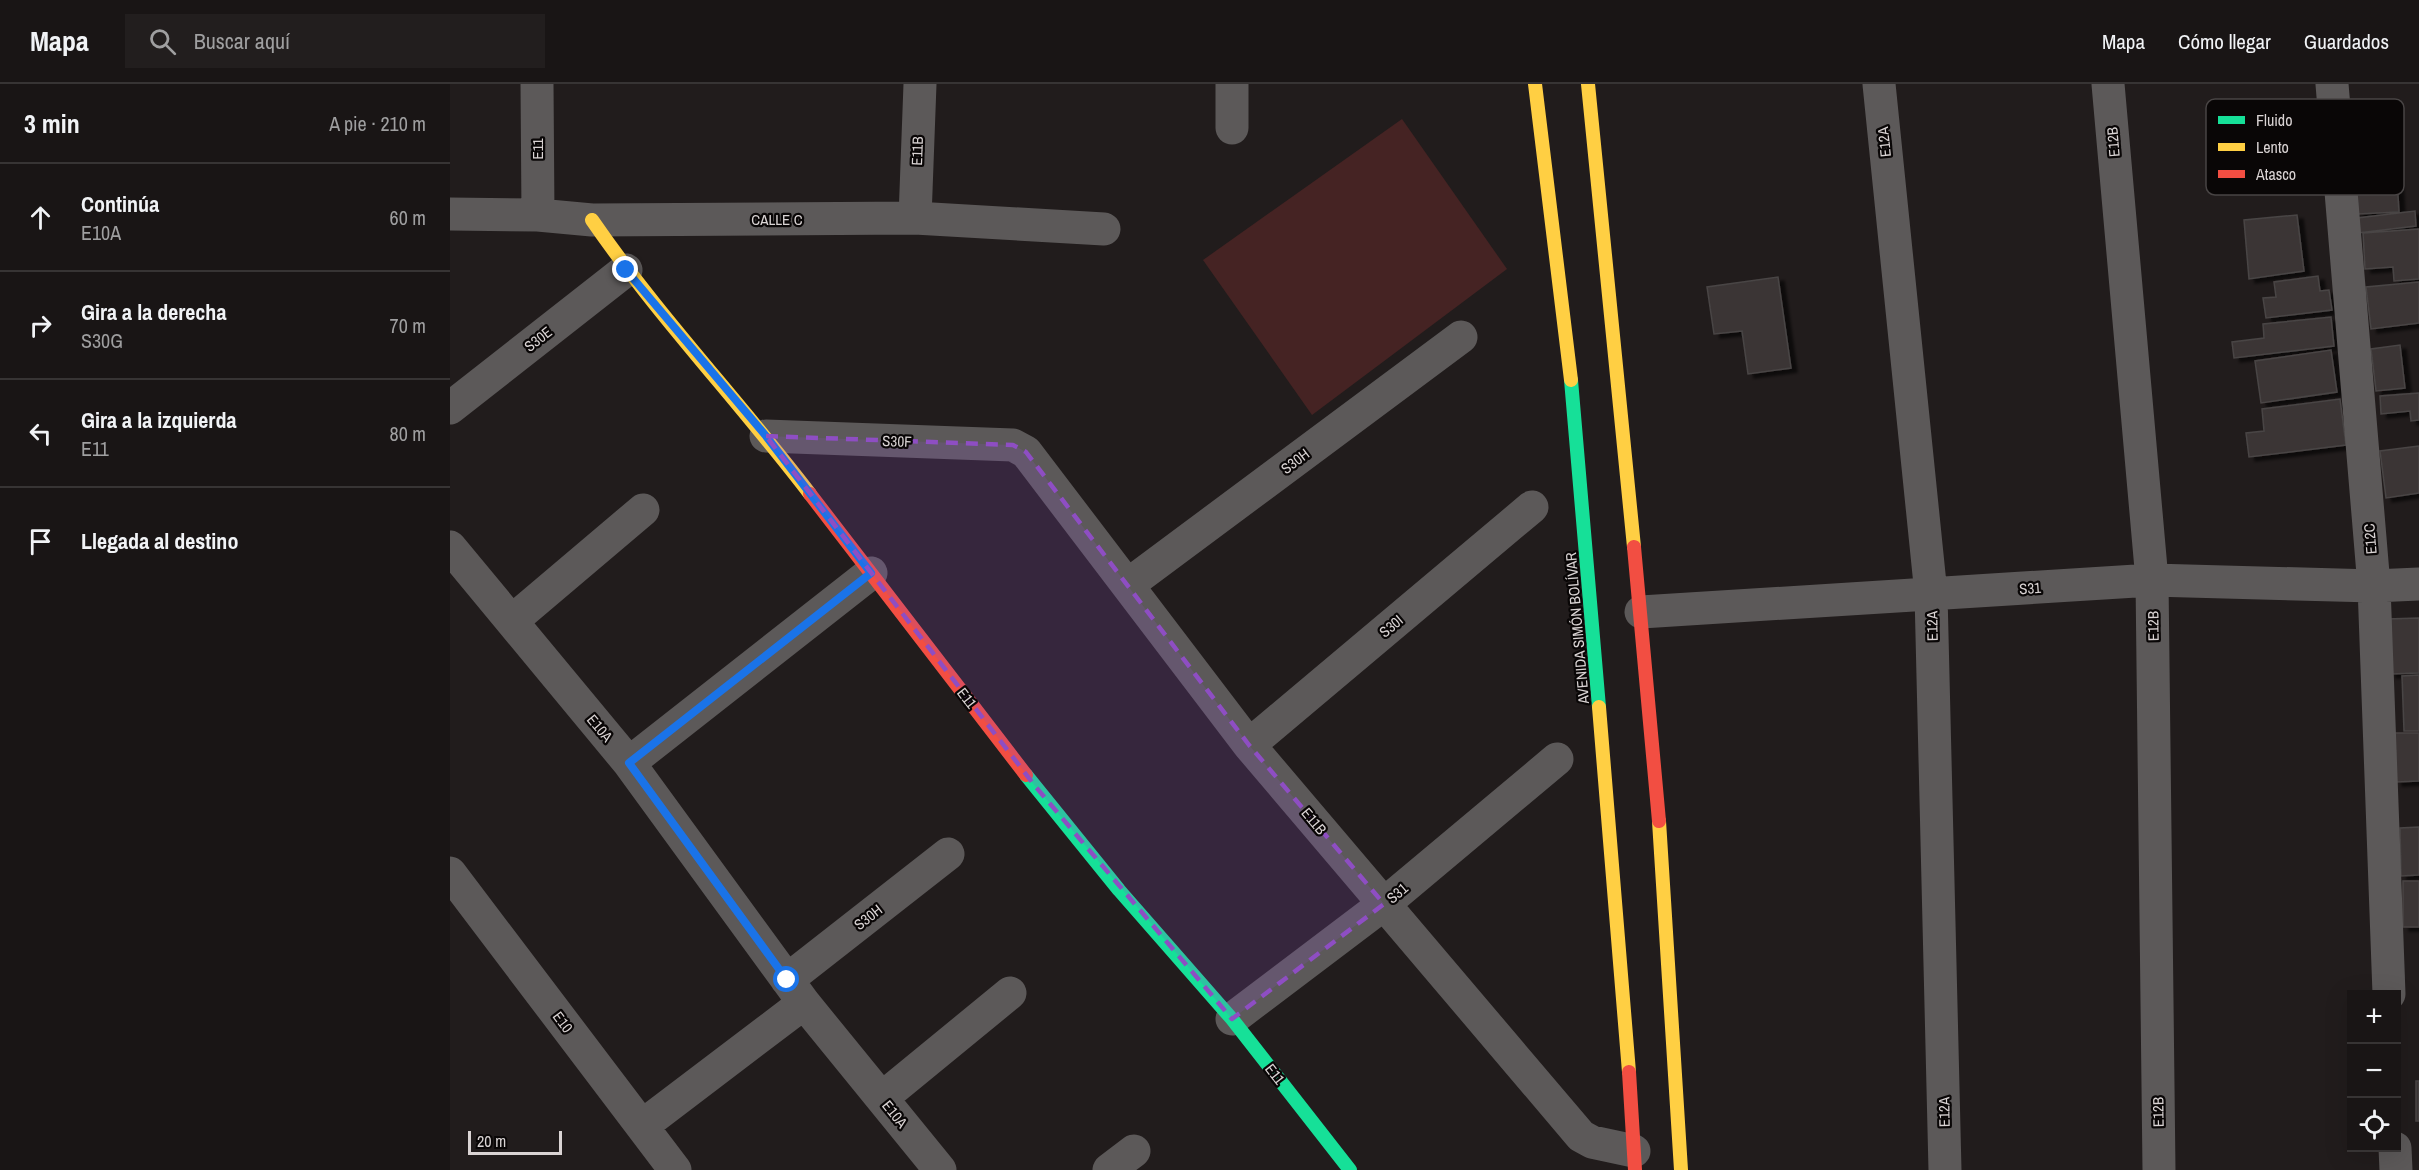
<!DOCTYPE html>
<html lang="es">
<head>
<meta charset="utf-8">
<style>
	:root { --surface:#191515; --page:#221e1e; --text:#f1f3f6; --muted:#9f9fa0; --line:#373434 }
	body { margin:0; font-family:"Archivo Narrow",sans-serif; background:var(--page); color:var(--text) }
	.controls { position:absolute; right:18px; bottom:18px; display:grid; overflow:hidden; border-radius:0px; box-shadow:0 6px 24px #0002 }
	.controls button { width:54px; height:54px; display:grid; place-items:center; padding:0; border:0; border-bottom:2px solid var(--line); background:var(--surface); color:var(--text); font:30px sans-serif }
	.scale { position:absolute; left:18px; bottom:15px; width:94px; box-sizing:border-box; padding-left:6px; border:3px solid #dad4d4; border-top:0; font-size:16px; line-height:21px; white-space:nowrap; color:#dad4d4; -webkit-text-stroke:4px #090606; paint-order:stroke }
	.stop { position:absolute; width:18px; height:18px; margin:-14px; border:4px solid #1a73e8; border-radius:50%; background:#fff }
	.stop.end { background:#1a73e8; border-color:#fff; box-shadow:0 2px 6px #0008 }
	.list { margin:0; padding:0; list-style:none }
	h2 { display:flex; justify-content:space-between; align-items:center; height:78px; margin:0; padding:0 24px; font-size:26px }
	h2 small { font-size:20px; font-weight:400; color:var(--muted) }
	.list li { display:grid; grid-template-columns:39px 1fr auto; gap:18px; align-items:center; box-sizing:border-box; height:108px; padding:0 24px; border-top:2px solid var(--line) }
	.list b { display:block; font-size:22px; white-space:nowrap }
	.list p { margin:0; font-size:20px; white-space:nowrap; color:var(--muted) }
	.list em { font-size:20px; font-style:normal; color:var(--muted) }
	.icon { flex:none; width:33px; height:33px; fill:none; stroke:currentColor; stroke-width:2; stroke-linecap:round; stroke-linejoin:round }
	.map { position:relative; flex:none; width:1969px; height:1086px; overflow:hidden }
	header { display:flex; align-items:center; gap:36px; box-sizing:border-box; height:84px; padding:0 30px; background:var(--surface); border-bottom:2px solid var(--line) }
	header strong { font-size:28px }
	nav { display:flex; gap:33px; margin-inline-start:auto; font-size:21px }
	.search { width:420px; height:54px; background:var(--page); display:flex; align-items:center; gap:15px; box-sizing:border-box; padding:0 21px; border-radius:0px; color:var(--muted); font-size:22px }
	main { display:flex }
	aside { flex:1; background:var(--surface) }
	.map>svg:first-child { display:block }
</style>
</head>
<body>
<header>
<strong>Mapa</strong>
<div class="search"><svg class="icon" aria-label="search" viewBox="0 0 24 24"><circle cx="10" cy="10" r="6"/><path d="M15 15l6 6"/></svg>Buscar aquí</div>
<nav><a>Mapa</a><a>Cómo llegar</a><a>Guardados</a></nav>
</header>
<main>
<aside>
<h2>3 min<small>A pie · 210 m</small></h2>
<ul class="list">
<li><svg class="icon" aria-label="ahead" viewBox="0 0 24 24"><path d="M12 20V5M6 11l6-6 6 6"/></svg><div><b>Continúa</b><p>E10A</p></div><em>60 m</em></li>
<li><svg class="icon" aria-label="right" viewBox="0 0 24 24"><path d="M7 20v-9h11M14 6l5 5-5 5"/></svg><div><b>Gira a la derecha</b><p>S30G</p></div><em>70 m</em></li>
<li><svg class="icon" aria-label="left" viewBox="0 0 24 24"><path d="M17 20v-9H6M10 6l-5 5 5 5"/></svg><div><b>Gira a la izquierda</b><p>E11</p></div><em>80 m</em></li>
<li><svg class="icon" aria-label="arrive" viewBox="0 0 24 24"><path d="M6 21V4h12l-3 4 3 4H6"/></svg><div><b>Llegada al destino</b></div></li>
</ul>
</aside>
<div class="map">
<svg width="1969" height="1086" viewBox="0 0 1969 1086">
	<defs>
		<filter id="shadow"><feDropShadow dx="6" dy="4" stdDeviation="1.5" flood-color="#0009"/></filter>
	</defs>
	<rect width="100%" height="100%" fill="#211c1c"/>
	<!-- green -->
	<path fill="#452323" d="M952,35l105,150 -195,146 -109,-155z"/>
	<!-- building -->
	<path fill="#3b3636" stroke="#494545" stroke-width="1.5" filter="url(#shadow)" d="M1946,79l3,49 -41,2 -3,-48z
		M1965,127l1,15 -58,7 -1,-15z
		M1847,131l7,56 -55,8 -5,-59z
		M1969,145v50l-25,2 -1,-14 -28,2 -2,-36z
		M1868,192l2,15 9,-1 3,20 -66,8 -3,-20 13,-1 -2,-15z
		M1328,193l13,91 -43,6 -6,-43 -28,3 -7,-47z
		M1969,198v41l-48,6 -5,-42z
		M1881,233l3,29 -100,12 -2,-16 32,-4 -1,-14z
		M1950,261l5,43 -29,3 -5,-42z
		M1881,266l6,42 -76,11 -6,-42z
		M1969,309v27l-8,1 -1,-10 -29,3 -1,-18z
		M1890,315l6,46 -97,12 -3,-24 18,-2 -2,-22z
		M1969,362v47l-33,5 -6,-47z
		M1969,534v55l-29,1 -3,-55z
		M1969,591v56h-15l-2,-55z
		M1945,649h24v48l-23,1z
		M1969,743v48l-18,1 -1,-48z
		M1953,797h16v46h-16z
		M1966,997h3v40h-3z"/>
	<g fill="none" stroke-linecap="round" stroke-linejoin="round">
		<!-- street -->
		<path stroke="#5c5959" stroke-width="33" d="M87,0l1,131
			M782,0v44
			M1429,0l52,510 14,576
			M1658,0l44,496 7,590
			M1882,0l42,502 15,408
			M0,130l88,1 54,5 323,-2 189,11
			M465,134l5,-134
			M0,324l176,-138
			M316,352l247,9 13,7 223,293 332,391 11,6 42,9
			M0,463l179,216 175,240 136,167
			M679,500l332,-247
			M1191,528l511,-32 222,6 45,-2
			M62,537l131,-111
			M799,661l283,-238
			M179,679l242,-190
			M0,789l225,297
			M337,896l161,-126
			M782,935l152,-115 173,-145
			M432,1014l128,-105
			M192,1042l162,-123
			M1945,1064l1,22
			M659,1086l25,-19"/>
		<!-- fast -->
		<path stroke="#16e098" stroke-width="14" d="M1121,296l28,327
			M576,691l93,115 113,129 118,151"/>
		<!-- slow -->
		<path stroke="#ffcf43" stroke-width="14" d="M1085,0l36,296
			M1138,0l46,463
			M142,136c66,96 147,181 218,274
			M1149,623l30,365
			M1209,737l22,349"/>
		<!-- jam -->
		<path stroke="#f24e42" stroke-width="14" d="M360,410l216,281
			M1184,463l25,274
			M1179,988l6,98"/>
	</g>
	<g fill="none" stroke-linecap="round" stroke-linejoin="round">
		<!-- route -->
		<path stroke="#1a73e8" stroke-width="8" d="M176,186l140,166 105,137 -242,190 158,217"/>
	</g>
	<!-- marked area -->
	<path fill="#8e4ec3" fill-opacity="0.2" stroke="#8e4ec3" stroke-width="4.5" stroke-dasharray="12 8" stroke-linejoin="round" d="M316,352l247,9 13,7 223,293 135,159 -152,115 -197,-233z"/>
	<g text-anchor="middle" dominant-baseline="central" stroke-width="4.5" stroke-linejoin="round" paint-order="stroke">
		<!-- street labels -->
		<g font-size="15" fill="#dad4d4" stroke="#090606">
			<text transform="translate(1434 58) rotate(-96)">E12A</text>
			<text transform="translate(1663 58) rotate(-95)">E12B</text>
			<text transform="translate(87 65) rotate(-90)">E11</text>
			<text transform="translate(467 67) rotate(-88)">E11B</text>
			<text x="327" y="135">CALLE C</text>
			<text transform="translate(88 255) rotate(-38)">S30E</text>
			<text transform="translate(447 357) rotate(2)">S30F</text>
			<text transform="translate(845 377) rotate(-37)">S30H</text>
			<text transform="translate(1920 455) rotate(-95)">E12C</text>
			<text transform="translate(1580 504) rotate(-4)">S31</text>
			<text transform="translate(941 542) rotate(-40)">S30I</text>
			<text transform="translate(1482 542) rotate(-91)">E12A</text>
			<text transform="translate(1703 542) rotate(-91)">E12B</text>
			<text transform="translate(1127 544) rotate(-95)">AVENIDA SIMÓN BOLÍVAR</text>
			<text transform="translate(517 614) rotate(52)">E11</text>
			<text transform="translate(150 644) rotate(50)">E10A</text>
			<text transform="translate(864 737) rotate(50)">E11B</text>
			<text transform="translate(947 809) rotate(-40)">S31</text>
			<text transform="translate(418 833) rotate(-38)">S30H</text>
			<text transform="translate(113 938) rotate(53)">E10</text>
			<text transform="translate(825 990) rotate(52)">E11</text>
			<text transform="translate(1494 1028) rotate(-91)">E12A</text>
			<text transform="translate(1708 1028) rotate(-91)">E12B</text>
			<text transform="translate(445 1030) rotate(51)">E10A</text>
		</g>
	</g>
	<!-- legend -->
	<rect x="1756" y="15" width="198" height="96" rx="9" fill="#090606" stroke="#484444" stroke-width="1.5"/>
	<rect x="1768" y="32" width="27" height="8" fill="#16e098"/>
	<rect x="1768" y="59" width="27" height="8" fill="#ffcf43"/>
	<rect x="1768" y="86" width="27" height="8" fill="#f24e42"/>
	<g font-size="16" fill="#dad4d4">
		<text x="1806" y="42">Fluido</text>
		<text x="1806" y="69">Lento</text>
		<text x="1806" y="96">Atasco</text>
	</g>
</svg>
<div class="controls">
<button>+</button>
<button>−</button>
<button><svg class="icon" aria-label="locate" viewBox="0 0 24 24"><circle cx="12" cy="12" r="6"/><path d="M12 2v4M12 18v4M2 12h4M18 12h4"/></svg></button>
</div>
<div class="scale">20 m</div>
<div class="stop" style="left:337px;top:896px"></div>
<div class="stop end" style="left:176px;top:186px"></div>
</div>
</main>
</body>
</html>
